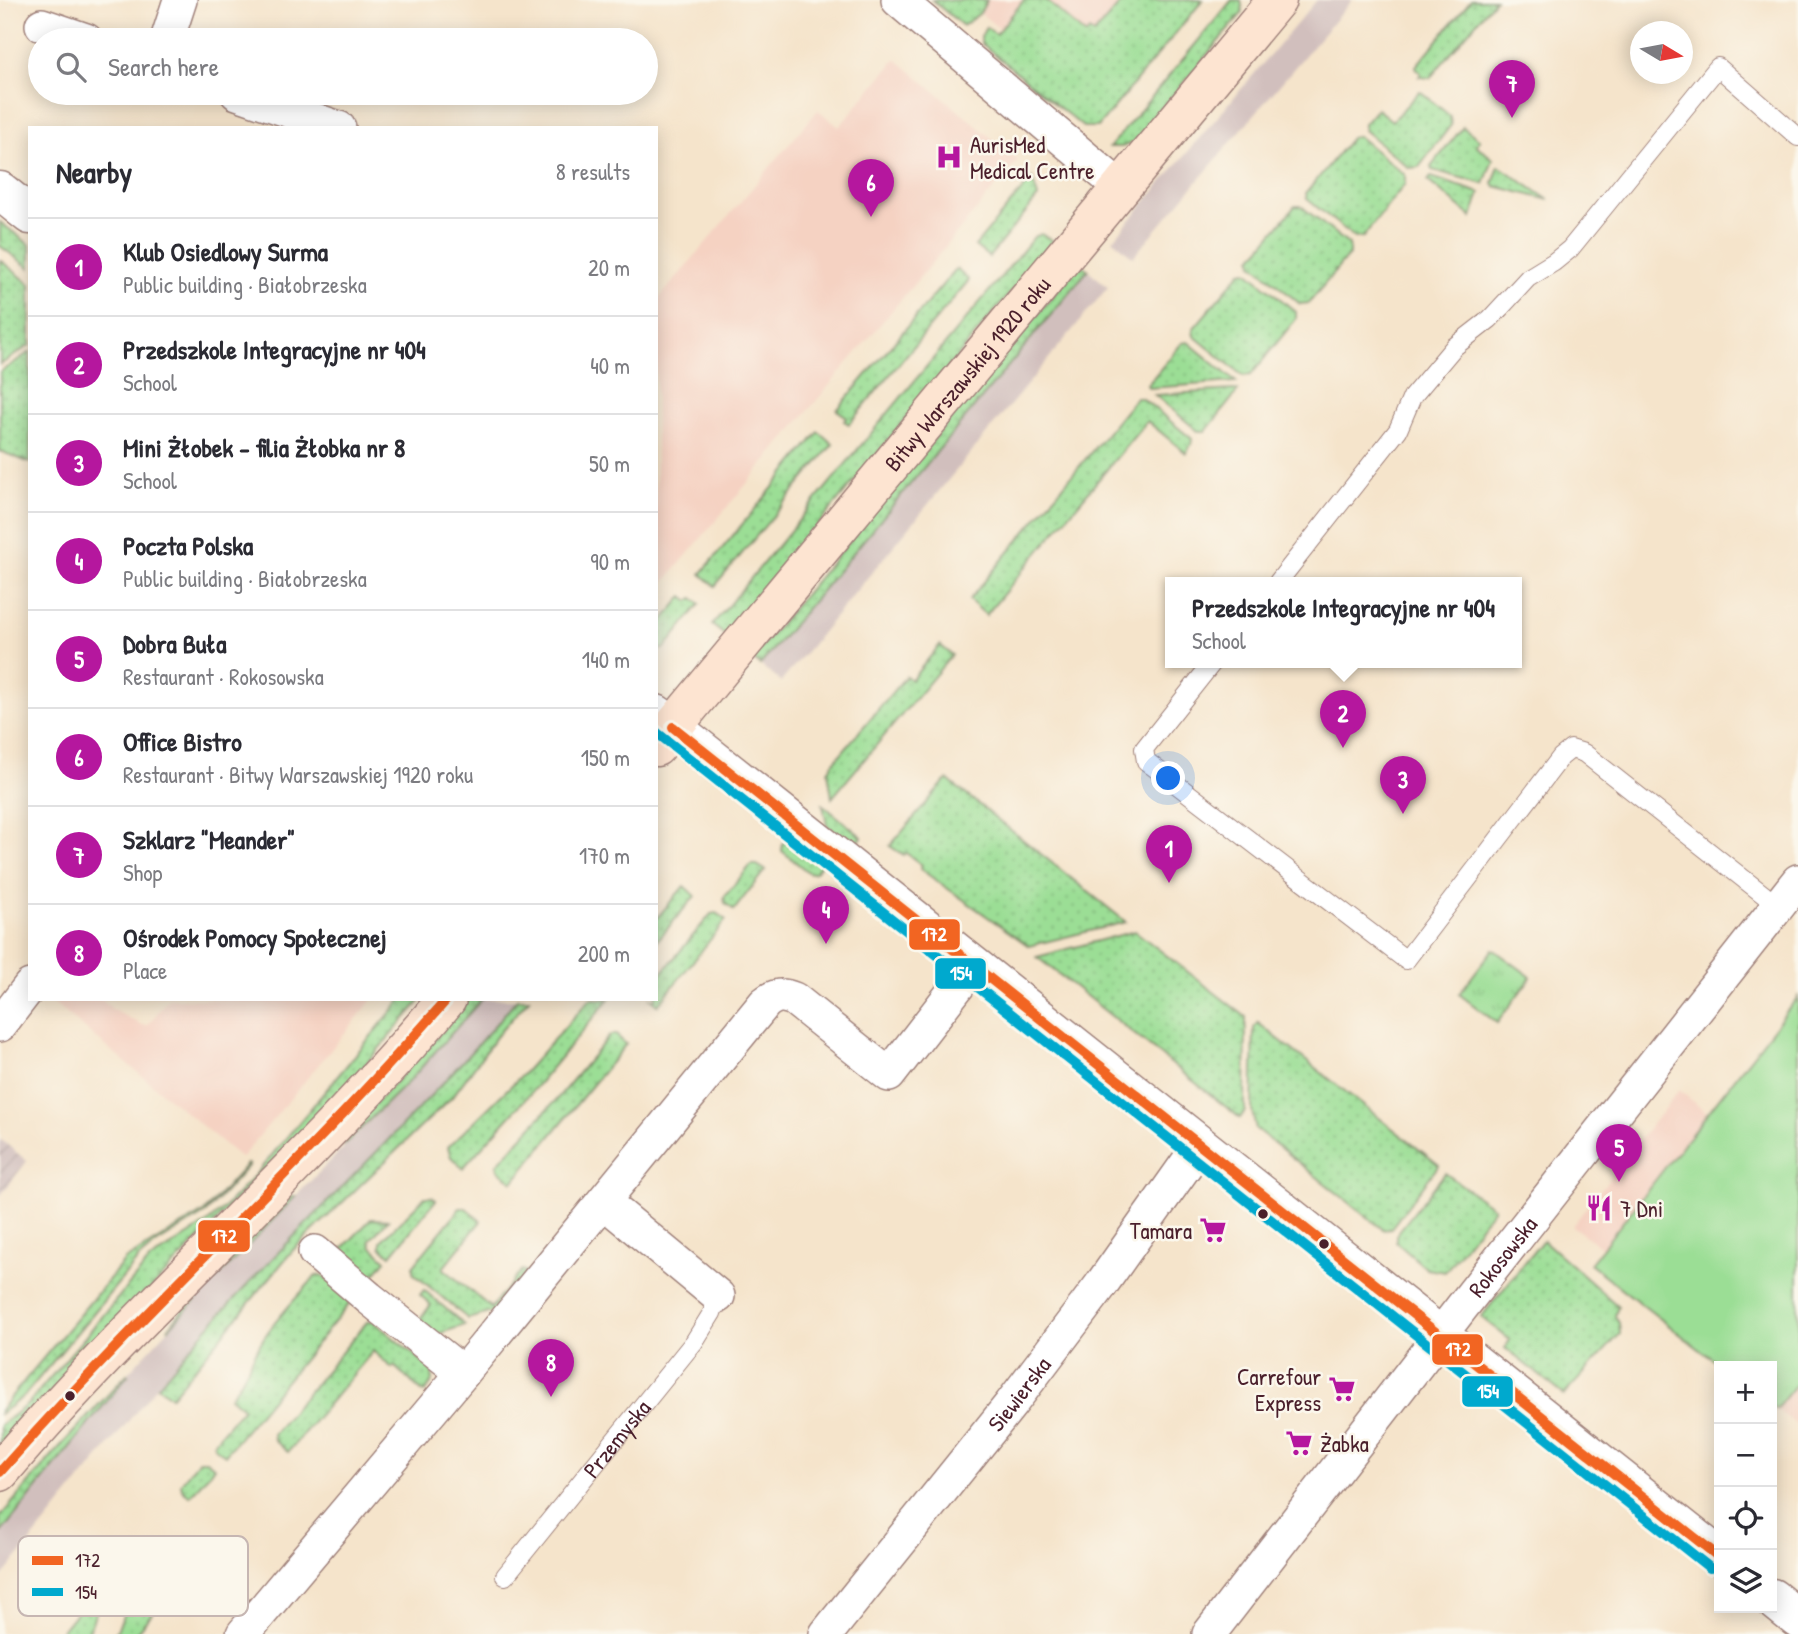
<!DOCTYPE html>
<html lang="en">
<head>
<meta charset="utf-8">
<style>
	:root { --surface:#fff; --page:#f2f2f3; --text:#2b2b33; --muted:#7c7c81; --line:#e1e1e2; --accent:#b5179e }
	body { margin:0; font-family:"Patrick Hand",sans-serif; background:var(--page); color:var(--text) }
	.controls { position:absolute; right:21px; bottom:21px; display:grid; overflow:hidden; border-radius:0px; box-shadow:0 4px 18px #0003 }
	.controls button { width:63px; height:63px; display:grid; place-items:center; padding:0; border:0; border-bottom:2px solid var(--line); background:var(--surface); color:var(--text); font:35px sans-serif }
	.compass { position:absolute; left:1630px; top:21px; width:63px; height:63px; border-radius:50%; background:var(--surface); box-shadow:0 4px 18px #0003; rotate:100deg }
	.you { position:absolute; left:1169px; top:779px; width:24px; height:24px; margin:-18px; border:5px solid #fff; border-radius:50%; background:#1a73e8; box-shadow:0 0 0 10px #1a73e833 }
	.badge { display:grid; place-items:center; width:46px; height:46px; border-radius:50%; background:var(--accent); color:#fff; font-size:23px; font-weight:700 }
	.pin { position:absolute; translate:-50% -58px; filter:drop-shadow(0 2px 4px #0008) }
	.pin::after { content:''; position:absolute; top:37px; width:24px; height:21px; background:inherit; clip-path:polygon(0 0,100% 0,50% 100%) }
	.popup { position:absolute; left:1165px; top:577px; width:357px; height:91px; box-sizing:border-box; display:grid; place-content:center; border-radius:0px; background:var(--surface); filter:drop-shadow(0 2px 5px #0005); font-size:23px; white-space:nowrap; color:var(--muted) }
	.popup b { font-size:26px; color:var(--text) }
	.popup::after { content:''; position:absolute; left:50%; top:100%; margin-left:-14px; border:14px solid transparent; border-top-color:var(--surface) }
	.list { margin:0; padding:0; list-style:none }
	h2 { display:flex; justify-content:space-between; align-items:center; height:91px; margin:0; padding:0 28px; font-size:30px }
	h2 small { font-size:23px; font-weight:400; color:var(--muted) }
	.list li { display:grid; grid-template-columns:46px 1fr auto; gap:21px; align-items:center; box-sizing:border-box; height:98px; padding:0 28px; border-top:2px solid var(--line) }
	.list b { display:block; font-size:26px; white-space:nowrap }
	.list p { margin:0; font-size:23px; white-space:nowrap; color:var(--muted) }
	.list em { font-size:23px; font-style:normal; color:var(--muted) }
	.icon { flex:none; width:38px; height:38px; fill:none; stroke:currentColor; stroke-width:2; stroke-linecap:round; stroke-linejoin:round }
	.map { position:relative; flex:none; width:1798px; height:1634px; overflow:hidden }
	.search { position:absolute; background:var(--surface); box-shadow:0 4px 18px #0003; left:28px; top:28px; width:630px; height:77px; display:flex; align-items:center; gap:18px; box-sizing:border-box; padding:0 24px; border-radius:38px; color:var(--muted); font-size:26px }
	.panel { position:absolute; background:var(--surface); box-shadow:0 4px 18px #0003; left:28px; top:126px; width:630px; height:875px; border-radius:0px }
	.map>svg:first-child { display:block }
</style>
</head>
<body>
<div class="map">
<svg width="1798" height="1634" viewBox="0 0 1798 1634">
	<defs>
		<pattern id="industrial-furrows" width="10" height="10" patternUnits="userSpaceOnUse" patternTransform="scale(1.75)"><rect width="10" height="10" fill="#d1bfbd"/><path d="M-1 1l2-2M0 10L10 0M9 11l2-2" fill="none" stroke="#b5a4a3"/></pattern>
		<pattern id="grass-dots" width="8" height="8" patternUnits="userSpaceOnUse" patternTransform="scale(1.75)"><rect width="8" height="8" fill="#9bde95"/><path d="M2 2h.1M6 6h.1" fill="none" stroke="#87be81" stroke-width="1.8" stroke-linecap="round"/></pattern>
		<pattern id="park-tufts" width="24" height="20" patternUnits="userSpaceOnUse" patternTransform="scale(1.75)"><rect width="24" height="20" fill="#9bde95"/><path d="M3 7l-1-3M5 7V3M7 7l1-3M15 17l-1-3M17 17v-4M19 17l1-3" fill="none" stroke="#87be81"/></pattern>
	</defs>
	<rect width="100%" height="100%" fill="#fbf7ec"/>
	<filter id="ink" filterUnits="userSpaceOnUse"><feTurbulence type="fractalNoise" baseFrequency=".0143" numOctaves="2"/><feDisplacementMap in="SourceGraphic" scale="14" xChannelSelector="R" yChannelSelector="G"/><feConvolveMatrix kernelMatrix="1 2 1 2 8 2 1 2 1" color-interpolation-filters="sRGB"/></filter>
	<filter id="wash" filterUnits="userSpaceOnUse"><feTurbulence type="fractalNoise" baseFrequency=".00686" numOctaves="4" result="noise"/><feDisplacementMap in="SourceGraphic" scale="28" xChannelSelector="R" yChannelSelector="G"/><feGaussianBlur stdDeviation="1.57" result="paint"/><feColorMatrix in="noise" values="0 0 0 0 0 0 0 0 0 0 0 0 0 0 0 0 0 1.4 0 .05"/><feComposite in="paint" operator="in"/></filter>
	<g filter="url(#wash)">
		<rect width="100%" height="100%" fill="#f5e4cb"/>
		<!-- built -->
		<path fill="#f5d2c2" d="M987,0h37l-24,29 -20,-16z
			M1046,0h77l-30,35h-7z
			M896,59l122,101 -362,432v-290l162,-192 21,17z
			M49,999h51l14,11 28,15h6l20,-26h205l-132,159z
			M1679,1090l28,23 -105,135 -30,-22z
			M1798,1382v44l-22,-17z"/>
		<!-- industrial -->
		<path fill="url(#industrial-furrows)" d="M0,1139l27,22 -27,35z"/>
		<!-- railway -->
		<path fill="#d1bfbd" d="M1317,0h35l-219,257 -20,-17z
			M1088,270l20,17 -327,395 -21,-17z
			M482,999h35l-81,93 -220,226 -59,68 -157,193v-45l127,-160 118,-127 156,-157z"/>
		<!-- grass -->
		<path fill="url(#grass-dots)" stroke="#727e60" stroke-width="2" d="M932,0h55l-7,13 -17,13z
			M1024,0h22l40,35 3,-4 5,3 29,-34h80l-105,127h-15l-102,-84v-6l5,-10 10,7z
			M1232,0h9l2,12 -109,130 -12,5h-12z
			M1471,0h24l-65,78 -11,-1 2,-4 -5,-4v-3z
			M1420,91l30,25 1,9 -32,42 -10,1 -45,-38v-6l13,-15 15,12z
			M1463,127l17,13 -4,5 17,14 -9,25 -52,-14 -1,-3z
			M1352,137h7l46,38v9l-42,53 -8,1 -48,-39 -1,-6z
			M1499,166l50,34 -54,-14 -2,-2z
			M1431,177l49,16 -8,24 -44,-36z
			M1032,178l6,19 -49,60 -14,-11z
			M1295,206h6l48,39v10l-3,3 -37,45 -9,1 -47,-40 -1,-6z
			M0,222l30,23v23l-30,-22z
			M1041,234l12,7 -327,395 -14,-11 322,-388z
			M0,260l30,24v61l-30,20z
			M1080,263l8,7 -328,395 -8,-7z
			M956,269l13,11 -120,144 -5,-3 3,-4 -10,-7z
			M1247,271l49,41v7l-45,56 -8,1 -49,-40 -1,-7 48,-57z
			M1188,342l48,40 -87,6 -2,-3 35,-42z
			M30,352v111l-30,-12v-79z
			M1234,390l4,1 -32,40h-8l-43,-36z
			M1136,398h6l50,41 -1,6 -5,8 -39,-32 -161,194 -17,-15z
			M819,432l14,12 -118,142 -14,-12z
			M683,596l6,5 4,-3 7,6 -36,45 -7,1 -1,-21z
			M940,645l12,10 -120,143 -4,-27 5,-8 73,-87 5,4z
			M948,780l178,142 -97,24 -109,-77 2,-4 -16,-12 -3,2 -13,-9 55,-65z
			M823,805l39,32 -3,4 -10,1 -22,-17z
			M787,838l34,27 -6,7 -6,1 -27,-22v-6z
			M751,865h6l8,5 -31,40 -9,-7 -1,-6z
			M684,886l11,10 -39,46v-23z
			M717,913l9,7 -68,85 -7,-6h5v-19l55,-66z
			M1135,931l111,86 -1,94 -5,7 -203,-161z
			M402,999h20l-79,91 -343,355v-20l28,-21 122,-144 57,-37 15,-13 35,-37z
			M468,999h14l-71,80 -67,66v-8l87,-93z
			M517,999h12l-30,34 -46,63 -160,154 -122,147 -13,-11c111,-136 246,-251 359,-387z
			M590,999h19l-73,88 -73,81 -12,-11 -3,-10 74,-72z
			M1258,1023l181,142 -48,63 -7,2 -128,-101 -4,-18 2,-83z
			M610,1035h6l10,9 -113,138 -15,-12 -1,-6 60,-65z
			M247,1164l2,1 -43,48 -50,31 -16,13 -115,138 -25,19v-4l125,-150 80,-49z
			M1445,1173l49,35 -49,64 -18,-3 -31,-27v-7z
			M285,1196h11l-128,133 32,-43z
			M425,1197h7l4,3 -45,55 -10,-8v-6z
			M460,1208h6l15,13 -38,47 48,40 31,-38 5,2 -33,41 -2,-1 -24,7 -55,-46v-7z
			M371,1219l17,1 -18,20 1,6 15,14 -20,25 -24,-27v-9z
			M1543,1240l75,66 -3,10 4,7 1,11 -56,61 -59,-47 5,-8 -29,-23z
			M322,1275l34,21 -131,159 -10,-7 -1,-6 29,-34 -13,-11c15,-18 21,-39 33,-58 15,-23 35,-43 53,-63z
			M424,1290l41,35 -30,10 -17,-14 13,-16 -11,-10z
			M373,1321l57,47c6,11 1,17 -6,25l-30,-27 -2,2 -19,-17 -85,101 -14,-12 -1,-6 94,-112z
			M127,1374l1,1 -128,159v-17l57,-67z
			M199,1460h7l9,7 -25,29 -8,-7 -1,-6z
			M172,1556h6l13,11 -56,67h-20l11,-23z
			M92,1593h6l7,6 -10,15 -7,20h-29z"/>
		<!-- park -->
		<path fill="url(#park-tufts)" stroke="#727e60" stroke-width="2" d="M1493,949l38,28 -34,46 -38,-29z"/>
		<!-- pitch -->
		<path fill="#9bde95" stroke="#727e60" stroke-width="2" d="M1798,997v385l-22,27 -4,-3v-40h-51l-131,-102z"/>
	</g>
	<g filter="url(#ink)">
		<g fill="none" stroke-linecap="round" stroke-linejoin="round">
			<!-- service casing -->
			<g stroke="#a0827b" stroke-width="20">
				<g id="service">
					<path d="M1278,582l120,-152 14,-33 42,-50 36,-28 38,-41 26,-16 16,-13 148,-182 80,70"/>
					<path d="M1213,662l-69,87 2,12 260,199 155,-203 10,-8 13,4 194,153"/>
					<path id="s1" d="M505,1576l189,-234 18,-29 6,-17"/>
				</g>
			</g>
			<!-- minor casing -->
			<g stroke="#a0827b" stroke-width="36">
				<g id="minor">
					<path d="M898,0l223,188"/>
					<path d="M42,25l44,15"/>
					<path d="M167,40l13,-40"/>
					<path d="M237,93l102,35"/>
					<path d="M0,1025l30,-39"/>
					<path d="M604,1202l114,94"/>
					<path d="M315,1252l54,46 94,75"/>
					<path d="M243,1634l220,-261 302,-370c10,-8 17,-9 29,-4l95,76 85,-110"/>
					<path id="s2" d="M826,1634l185,-230 90,-119 99,-140"/>
					<path id="s3" d="M1209,1634l253,-327 336,-426"/>
				</g>
			</g>
			<!-- tertiary casing -->
			<g stroke="#a0827b" stroke-width="41">
				<path id="tertiary" d="M0,191l30,24
					M656,714l1063,843
					M1772,1598l26,21"/>
			</g>
			<!-- secondary casing -->
			<g stroke="#a0827b" stroke-width="41">
				<g id="secondary">
					<path id="s4" d="M656,747l621,-747"/>
					<path d="M0,1472c141,-166 308,-306 447,-473"/>
				</g>
			</g>
			<!-- service -->
			<use href="#service" stroke="#fff" stroke-width="18"/>
			<!-- minor -->
			<use href="#minor" stroke="#fff" stroke-width="33"/>
			<!-- tertiary -->
			<use href="#tertiary" stroke="#fff" stroke-width="38"/>
			<!-- secondary -->
			<use href="#secondary" stroke="#fde4d1" stroke-width="38"/>
			<!-- bus-1 casing -->
			<g stroke="#fbf7ec" stroke-width="16">
				<path id="bus-1" d="M673,727l1046,830
					M0,1472c144,-163 305,-309 447,-473"/>
			</g>
			<!-- bus-2 casing -->
			<g stroke="#fbf7ec" stroke-width="16">
				<path id="bus-2" d="M656,732l1054,836"/>
			</g>
			<!-- bus-1 -->
			<use href="#bus-1" stroke="#f26522" stroke-width="10"/>
			<!-- bus-2 -->
			<use href="#bus-2" stroke="#00a9ce" stroke-width="10"/>
		</g>
	</g>
	<!-- icons -->
	<defs>
		<g id="hospital-bare" transform="scale(2.1)"><path d="M-5-5h3v3.5h4V-5h3V5h-3V1.5h-4V5h-3Z" fill="#b5179e" stroke="#fbf7ec" stroke-width="2.5" paint-order="stroke"/></g>
		<g id="restaurant-bare" transform="scale(2.1)"><path d="M-5-6h1v4h1v-4h1v4h1v-4h1v5L-1.5 .5V6h-2V.5L-5-1ZM5-6V6H3V1.5H1.5Q1.5-4 5-6Z" fill="#b5179e" stroke="#fbf7ec" stroke-width="2.5" paint-order="stroke"/></g>
		<g id="supermarket-bare" transform="scale(2.1)"><path d="M-6-5.5h2.5l.6 2H6L4.5 2H-2.5L-4.4-4H-6ZM-1.5 3.2a1.3 1.3 0 1 0 .1 0ZM3 3.2a1.3 1.3 0 1 0 .1 0Z" fill="#b5179e" stroke="#fbf7ec" stroke-width="2.5" paint-order="stroke"/></g>
	</defs>
	<g fill-rule="evenodd">
		<use href="#hospital-bare" x="949" y="157"/>
		<use href="#restaurant-bare" x="1599" y="1208"/>
		<use href="#supermarket-bare" x="1213" y="1230"/>
		<use href="#supermarket-bare" x="1342" y="1389"/>
		<use href="#supermarket-bare" x="1299" y="1443"/>
	</g>
	<!-- markers -->
	<g fill="#4a1f2b" stroke="#fbf7ec" stroke-width="2.5">
		<circle cx="1263" cy="1214" r="6"/>
		<circle cx="1324" cy="1244" r="6"/>
		<circle cx="70" cy="1396" r="6"/>
	</g>
	<g text-anchor="middle" dominant-baseline="central" stroke-width="5" stroke-linejoin="round" paint-order="stroke">
		<!-- poi labels -->
		<g font-size="23" fill="#4a1f2b" stroke="#fbf7ec" text-anchor="start">
			<text x="970" y="144">AurisMed<tspan x="970" dy="26">Medical Centre</tspan></text>
			<text x="1620" y="1208">7 Dni</text>
			<text x="1192" y="1230" text-anchor="end">Tamara</text>
			<text x="1321" y="1376" text-anchor="end">Carrefour<tspan x="1321" dy="26">Express</tspan></text>
			<text x="1320" y="1443">Żabka</text>
		</g>
		<!-- street labels -->
		<g font-size="23" fill="#4a1f2b" stroke="#fbf7ec">
			<text stroke="none"><textPath href="#s4" startOffset="486">Bitwy Warszawskiej 1920 roku</textPath></text>
			<text stroke="none"><textPath href="#s3" startOffset="478">Rokosowska</textPath></text>
			<text stroke="none"><textPath href="#s2" startOffset="308">Siewierska</textPath></text>
			<text stroke="none"><textPath href="#s1" startOffset="177">Przemyska</textPath></text>
		</g>
	</g>
	<!-- legend -->
	<rect x="18" y="1536" width="230" height="80" rx="10" fill="#fbf7ec" stroke="#c6b6b2" stroke-width="2"/>
	<rect x="32" y="1556" width="31" height="9" fill="#f26522"/>
	<rect x="32" y="1588" width="31" height="8" fill="#00a9ce"/>
	<g font-size="19" fill="#4a1f2b">
		<text x="75" y="1567">172</text>
		<text x="75" y="1599">154</text>
	</g>
	<g stroke="#fbf7ec" stroke-width="2.5">
		<rect x="908" y="918" width="53" height="33" rx="7" fill="#f26522"/>
		<rect x="934" y="957" width="53" height="33" rx="7" fill="#00a9ce"/>
		<rect x="197" y="1219" width="54" height="34" rx="7" fill="#f26522"/>
		<rect x="1431" y="1333" width="53" height="33" rx="7" fill="#f26522"/>
		<rect x="1461" y="1375" width="53" height="33" rx="7" fill="#00a9ce"/>
	</g>
	<g font-size="19" text-anchor="middle" font-weight="bold" fill="#fff">
		<text x="934" y="941">172</text>
		<text x="961" y="980">154</text>
		<text x="224" y="1243">172</text>
		<text x="1458" y="1356">172</text>
		<text x="1488" y="1398">154</text>
	</g>
</svg>
<div class="controls">
<button>+</button>
<button>−</button>
<button><svg class="icon" aria-label="locate" viewBox="0 0 24 24"><circle cx="12" cy="12" r="6"/><path d="M12 2v4M12 18v4M2 12h4M18 12h4"/></svg></button>
<button><svg class="icon" aria-label="layers" viewBox="0 0 24 24"><path d="M12 4l9 5-9 5-9-5zM3 14l9 5 9-5"/></svg></button>
</div>
<svg class="compass" viewBox="-18 -18 36 36"><path d="M0-13l5 13h-10z" fill="#e53935"/><path d="M0 13l5-13h-10z" fill="#7c7c81"/></svg>
<div class="you"></div>
<div class="pin badge" style="left:1169px;top:883px">1</div>
<div class="pin badge" style="left:1343px;top:748px">2</div>
<div class="popup"><b>Przedszkole Integracyjne nr 404</b>School</div>
<div class="pin badge" style="left:1403px;top:814px">3</div>
<div class="pin badge" style="left:826px;top:944px">4</div>
<div class="pin badge" style="left:1619px;top:1182px">5</div>
<div class="pin badge" style="left:871px;top:217px">6</div>
<div class="pin badge" style="left:1512px;top:118px">7</div>
<div class="pin badge" style="left:551px;top:1397px">8</div>
<div class="search"><svg class="icon" aria-label="search" viewBox="0 0 24 24"><circle cx="10" cy="10" r="6"/><path d="M15 15l6 6"/></svg>Search here</div>
<section class="panel">
<h2>Nearby<small>8 results</small></h2>
<ul class="list">
<li><span class="badge">1</span><div><b>Klub Osiedlowy Surma</b><p>Public building · Białobrzeska</p></div><em>20 m</em></li>
<li><span class="badge">2</span><div><b>Przedszkole Integracyjne nr 404</b><p>School</p></div><em>40 m</em></li>
<li><span class="badge">3</span><div><b>Mini Żłobek - filia Żłobka nr 8</b><p>School</p></div><em>50 m</em></li>
<li><span class="badge">4</span><div><b>Poczta Polska</b><p>Public building · Białobrzeska</p></div><em>90 m</em></li>
<li><span class="badge">5</span><div><b>Dobra Buła</b><p>Restaurant · Rokosowska</p></div><em>140 m</em></li>
<li><span class="badge">6</span><div><b>Office Bistro</b><p>Restaurant · Bitwy Warszawskiej 1920 roku</p></div><em>150 m</em></li>
<li><span class="badge">7</span><div><b>Szklarz &quot;Meander&quot;</b><p>Shop</p></div><em>170 m</em></li>
<li><span class="badge">8</span><div><b>Ośrodek Pomocy Społecznej</b><p>Place</p></div><em>200 m</em></li>
</ul>
</section>
</div>
</body>
</html>
